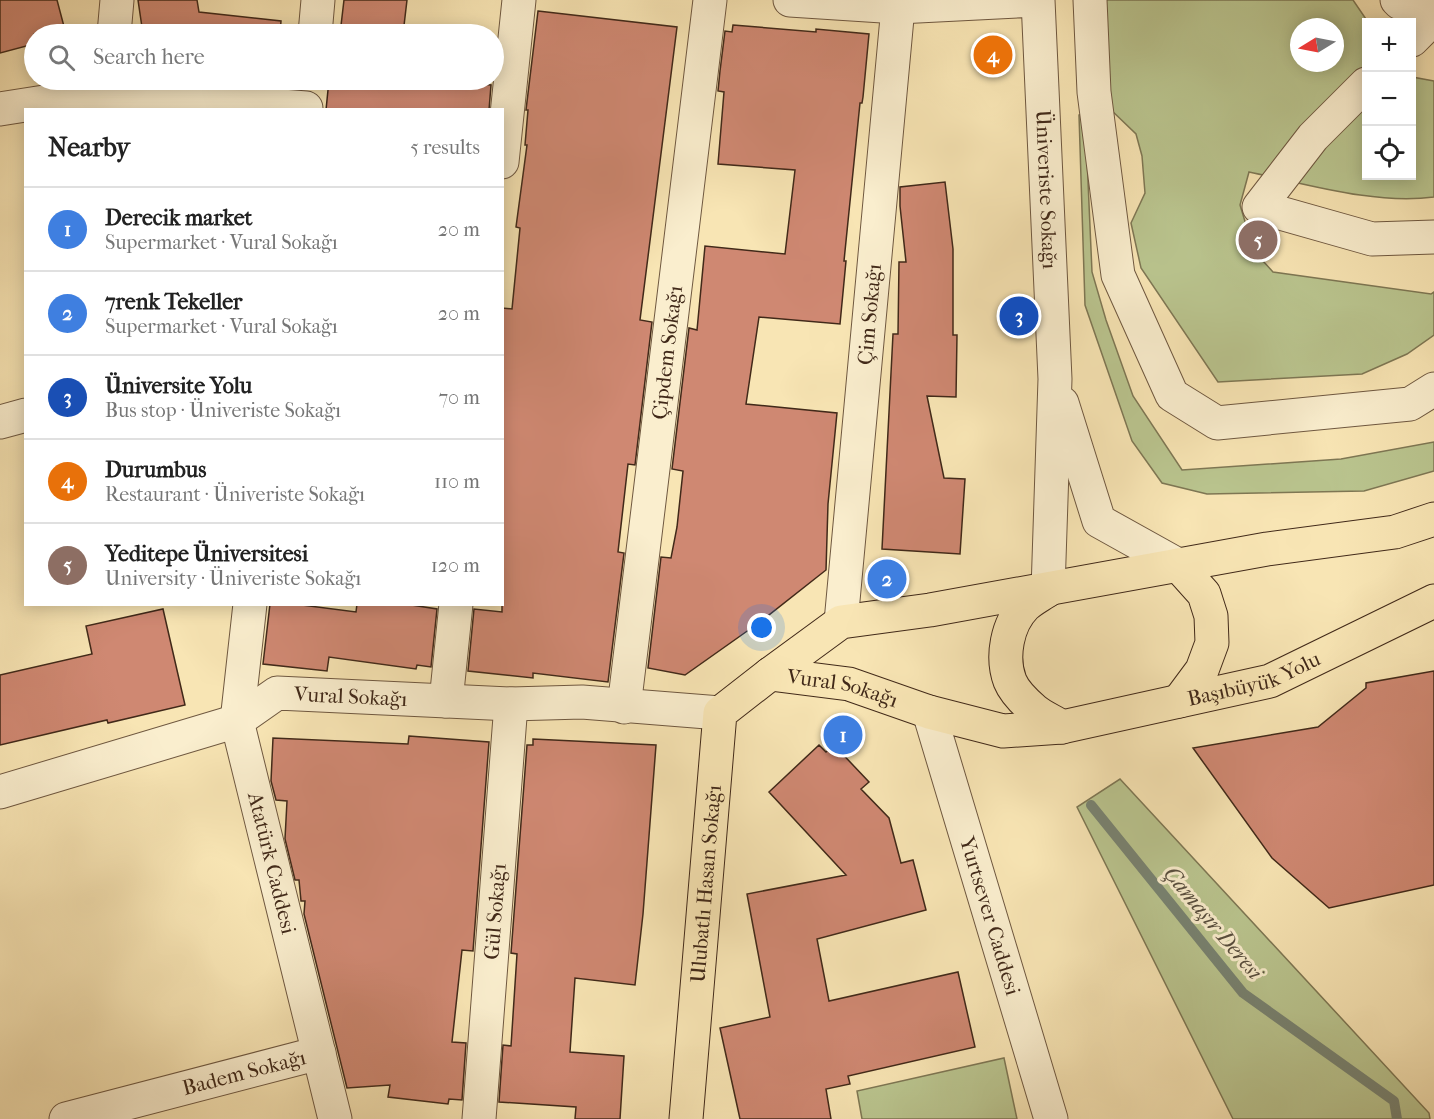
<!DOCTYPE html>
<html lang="en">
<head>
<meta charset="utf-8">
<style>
	:root { --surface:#fff; --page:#f2f2f2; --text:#222; --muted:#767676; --line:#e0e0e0; --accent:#8f2418 }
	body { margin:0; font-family:"IM FELL French Canon",serif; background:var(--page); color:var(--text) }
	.controls { position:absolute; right:18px; top:18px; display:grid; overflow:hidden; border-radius:0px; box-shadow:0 3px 15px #0003 }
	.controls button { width:54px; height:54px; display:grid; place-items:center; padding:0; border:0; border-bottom:2px solid var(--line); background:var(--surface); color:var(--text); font:30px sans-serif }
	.compass { position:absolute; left:1290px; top:18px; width:54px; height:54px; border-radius:50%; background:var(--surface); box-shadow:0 3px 15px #0003; rotate:260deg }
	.you { position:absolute; left:762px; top:628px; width:21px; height:21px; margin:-15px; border:4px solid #fff; border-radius:50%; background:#1a73e8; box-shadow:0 0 0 9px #1a73e833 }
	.badge { display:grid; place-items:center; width:39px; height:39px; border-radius:50%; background:var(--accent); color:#fff; font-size:20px; font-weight:700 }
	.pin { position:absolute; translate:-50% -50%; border:3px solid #fff; box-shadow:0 2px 6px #0006 }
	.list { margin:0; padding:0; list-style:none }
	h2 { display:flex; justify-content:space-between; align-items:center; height:78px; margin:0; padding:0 24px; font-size:26px }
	h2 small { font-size:20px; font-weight:400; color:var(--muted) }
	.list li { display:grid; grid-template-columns:39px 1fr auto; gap:18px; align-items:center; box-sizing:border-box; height:84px; padding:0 24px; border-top:2px solid var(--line) }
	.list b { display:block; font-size:22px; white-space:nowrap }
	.list p { margin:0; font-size:20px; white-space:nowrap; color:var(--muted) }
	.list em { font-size:20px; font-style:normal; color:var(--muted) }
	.icon { flex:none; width:33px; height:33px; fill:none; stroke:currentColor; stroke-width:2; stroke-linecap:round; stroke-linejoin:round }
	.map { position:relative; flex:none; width:1434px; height:1119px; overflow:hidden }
	.search { position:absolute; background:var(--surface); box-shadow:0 3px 15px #0003; left:24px; top:24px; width:480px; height:66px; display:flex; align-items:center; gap:15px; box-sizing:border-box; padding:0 21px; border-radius:33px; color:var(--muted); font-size:22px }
	.panel { position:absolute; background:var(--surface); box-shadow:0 3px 15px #0003; left:24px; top:108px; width:480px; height:498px; border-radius:0px }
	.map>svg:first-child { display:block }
</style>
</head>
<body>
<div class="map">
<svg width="1434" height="1119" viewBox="0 0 1434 1119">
	<rect width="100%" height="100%" fill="#f8e5b4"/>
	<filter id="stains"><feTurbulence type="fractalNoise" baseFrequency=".00333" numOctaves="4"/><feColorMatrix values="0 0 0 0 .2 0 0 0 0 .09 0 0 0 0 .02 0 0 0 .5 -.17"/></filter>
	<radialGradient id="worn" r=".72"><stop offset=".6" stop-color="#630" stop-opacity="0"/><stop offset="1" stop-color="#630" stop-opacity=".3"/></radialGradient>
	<!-- green -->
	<path fill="#bac58f" stroke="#7e7754" stroke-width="1.5" fill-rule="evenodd" d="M1101,0h252l15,22h-2v154h46v-99l22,4v116c-59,8 -127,-13 -185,-25l-9,33 14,46 19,21 158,22 3,-2v43l-27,19 -45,20 -144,8 -77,-114 -10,-45 14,-30 -3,-37 -6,-22 -27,-26zM1299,27h36v36h-36z
		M1085,113l7,159 14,48 27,76 49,74 159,-11 93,-17v29l-70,20 -157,3 -45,-11 -30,-42 -47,-136 -6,-190z
		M1120,779l309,334 1,6h-197l-156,-312z
		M1004,1058l13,61h-155l-5,-28z"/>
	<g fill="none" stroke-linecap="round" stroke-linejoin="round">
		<!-- stream -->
		<path stroke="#788372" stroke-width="10" d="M1091,805l152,188 151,108 3,18"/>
	</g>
	<!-- building -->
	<path fill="#cf8872" stroke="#412919" stroke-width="1.5" d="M0,0h57l9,34h-32v10l-34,9z
		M138,0h59l2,12 82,9 -1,13h-137z
		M344,0h63l-4,34h-63z
		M538,11l139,16 -37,293 12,2 -17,143 -7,-1 -10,88 6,1 -16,129 -75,-9v5l-65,-7 6,-62 28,3v-304l10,1 8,-81 -4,-1 11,-82h-2l3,-35h-2z
		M733,25l83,7v-3l53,5 -6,63 -1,6h-2l-16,158h2l-6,63 -81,-7 -13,87 91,9 -9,91 -2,66 -66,52 -75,53 -37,-7 13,-111 10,1 6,-31 6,-56 -11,-2 17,-141 8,2 8,-84 80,8 10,-84 -77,-6 6,-72 -6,-1 2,-20 5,-40 7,1z
		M329,80h112l50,5 -2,25h-163z
		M945,182l8,67v86h4l-1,62 -29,-1 17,82 21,1 -5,75 -78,-5 11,-215h5l1,-72h7l-6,-56v-19z
		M270,604h24l62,8 1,-8h48l32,5 -6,58 -14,-2 -1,4 -87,-12 -2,14 -64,-7z
		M163,609l22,96 -77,18 -1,-3 -107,25v-70l92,-21 -6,-28z
		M1434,671v214l-105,23 -57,-50 -79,-110 125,-21 48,-39v-5z
		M409,736l80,6 -16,209 -11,-1 -10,92 14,1 -4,57 -13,-1 -1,5 -60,-7 2,-12 -43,3 -43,-174 1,-13h-4l-2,-21h-4l-10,-41 2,-38 -11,-1 -5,-19 2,-43 135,6z
		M533,739l123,6 -13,169 -8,71 -60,-7 -5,74 54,4 -4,63h-45l1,-12 -77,-5 4,-57 8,1 6,-92 -6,-1 16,-208h6z
		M819,745l7,7 8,-7 35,37 -8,7 28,29 12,45 12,-3 13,50 -109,29 12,62 129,-29 17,75 -127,29 2,8 -24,5 5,30h-91l-20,-91 50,-11 -23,-123 99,-19 -77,-83z"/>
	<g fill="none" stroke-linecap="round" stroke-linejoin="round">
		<!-- minor casing -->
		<g stroke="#6f5840" stroke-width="35">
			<g id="minor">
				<path id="s1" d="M790,0l108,7 140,-7 17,379 -7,211"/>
				<path d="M1090,0l4,92 24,183 54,120 45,28 193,-19 24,-15"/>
				<path d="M1397,0l3,3 34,9"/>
				<path d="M114,34l3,-34"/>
				<path d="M315,34l3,-34"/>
				<path d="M1412,40l22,-22"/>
				<path d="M1366,84l-53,53 -54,70 113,32 62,-2"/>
				<path d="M0,109l108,-17 198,16"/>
				<path d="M502,162l17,-162"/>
				<path d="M1062,403l37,118 79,44"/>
				<path d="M0,422l26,-7"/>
				<path id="s2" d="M250,604l-13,117 98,398"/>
				<path id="s3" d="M841,622l57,-615"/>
				<path d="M446,701l10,-97"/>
				<path id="s4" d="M624,707l86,-707"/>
				<path id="s5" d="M929,712l122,407"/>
				<path id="s6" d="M0,792l237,-71 40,-28 234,11 71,-2 138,11"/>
				<path id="s7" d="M66,1119l253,-66"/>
				<path id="s8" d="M479,1119l32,-415"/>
			</g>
		</g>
		<!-- major casing -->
		<g stroke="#412919" stroke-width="35">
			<g id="major">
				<path d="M1178,565l26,29 7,22 1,27 -10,27 -23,31"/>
				<path d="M1048,590c-7,5 -17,10 -23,16 -18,18 -24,51 -15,75 4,10 16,22 24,29 8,7 19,11 28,17"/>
				<path id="s9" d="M770,674l79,10 80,28 74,19 59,-4 208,-46 164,-80"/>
				<path id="s10" d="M686,1119l34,-406 50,-39 71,-52 89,-12 337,-61 128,-17 39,-13"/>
			</g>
		</g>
		<!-- minor -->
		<use href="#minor" stroke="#faeece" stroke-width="33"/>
		<!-- major -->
		<use href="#major" stroke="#f8e5b4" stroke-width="33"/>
	</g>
	<g text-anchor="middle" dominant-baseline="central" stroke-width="6" stroke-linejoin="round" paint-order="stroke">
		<!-- street labels -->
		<g font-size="21" fill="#412919" stroke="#faeece">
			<text stroke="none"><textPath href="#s1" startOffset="438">Üniveriste Sokağı</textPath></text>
			<text stroke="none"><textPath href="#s3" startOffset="309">Çim Sokağı</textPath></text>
			<text stroke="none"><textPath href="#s4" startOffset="357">Çipdem Sokağı</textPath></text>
			<text stroke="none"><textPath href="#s9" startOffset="498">Başıbüyük Yolu</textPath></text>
			<text stroke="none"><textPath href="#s9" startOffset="74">Vural Sokağı</textPath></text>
			<text stroke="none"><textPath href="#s6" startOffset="370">Vural Sokağı</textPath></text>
			<text stroke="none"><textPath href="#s2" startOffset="264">Atatürk Caddesi</textPath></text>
			<text stroke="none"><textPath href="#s10" startOffset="236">Ulubatlı Hasan Sokağı</textPath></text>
			<text stroke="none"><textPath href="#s8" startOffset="208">Gül Sokağı</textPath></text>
			<text stroke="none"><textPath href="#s5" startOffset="213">Yurtsever Caddesi</textPath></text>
			<text stroke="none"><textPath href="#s7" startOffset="184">Badem Sokağı</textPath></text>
		</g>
		<!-- water labels -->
		<g font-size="22" font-style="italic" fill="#584e3e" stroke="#faeece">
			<text transform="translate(1213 923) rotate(50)">Çamaşır Deresi</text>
		</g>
	</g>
	<rect width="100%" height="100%" filter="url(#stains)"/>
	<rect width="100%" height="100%" fill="url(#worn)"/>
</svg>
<div class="controls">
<button>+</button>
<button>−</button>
<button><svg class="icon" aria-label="locate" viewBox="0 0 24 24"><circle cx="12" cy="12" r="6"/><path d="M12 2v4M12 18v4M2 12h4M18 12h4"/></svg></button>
</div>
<svg class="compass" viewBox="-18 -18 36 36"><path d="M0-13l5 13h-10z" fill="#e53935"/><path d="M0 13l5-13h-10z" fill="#767676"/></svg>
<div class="you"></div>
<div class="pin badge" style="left:843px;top:735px;background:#3f7fe0">1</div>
<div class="pin badge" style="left:887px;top:579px;background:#3f7fe0">2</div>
<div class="pin badge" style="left:1019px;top:316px;background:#1a4fb4">3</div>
<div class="pin badge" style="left:993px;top:55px;background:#e8710a">4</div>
<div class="pin badge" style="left:1258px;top:240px;background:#8d6e63">5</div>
<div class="search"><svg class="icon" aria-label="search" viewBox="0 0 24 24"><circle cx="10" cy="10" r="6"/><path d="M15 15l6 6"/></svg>Search here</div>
<section class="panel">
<h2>Nearby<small>5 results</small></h2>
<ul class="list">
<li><span class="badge" style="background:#3f7fe0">1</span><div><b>Derecik market</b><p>Supermarket · Vural Sokağı</p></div><em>20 m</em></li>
<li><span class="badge" style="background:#3f7fe0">2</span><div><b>7renk Tekeller</b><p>Supermarket · Vural Sokağı</p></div><em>20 m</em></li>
<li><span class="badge" style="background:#1a4fb4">3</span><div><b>Üniversite Yolu</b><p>Bus stop · Üniveriste Sokağı</p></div><em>70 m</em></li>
<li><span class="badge" style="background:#e8710a">4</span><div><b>Durumbus</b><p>Restaurant · Üniveriste Sokağı</p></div><em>110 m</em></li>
<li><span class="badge" style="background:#8d6e63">5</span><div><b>Yeditepe Üniversitesi</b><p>University · Üniveriste Sokağı</p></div><em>120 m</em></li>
</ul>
</section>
</div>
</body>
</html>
